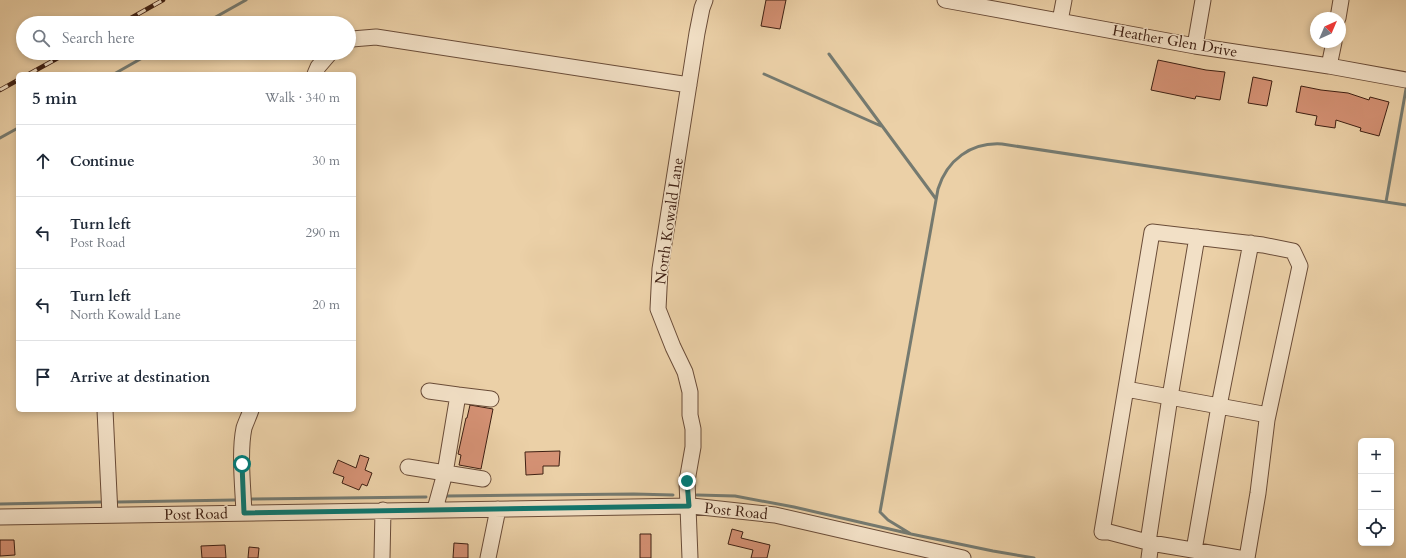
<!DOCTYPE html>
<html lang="en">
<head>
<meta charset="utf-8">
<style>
	:root { --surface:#fff; --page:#f2f2f3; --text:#1f2937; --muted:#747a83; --line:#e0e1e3 }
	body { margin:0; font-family:Cardo,serif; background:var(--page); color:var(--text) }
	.controls { position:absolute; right:12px; bottom:12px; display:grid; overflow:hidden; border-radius:6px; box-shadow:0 2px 6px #0003 }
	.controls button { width:36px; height:36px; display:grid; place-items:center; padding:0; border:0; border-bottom:1px solid var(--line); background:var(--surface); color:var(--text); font:20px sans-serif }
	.compass { position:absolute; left:1310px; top:12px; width:36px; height:36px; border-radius:50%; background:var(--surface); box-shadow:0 2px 6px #0003; rotate:44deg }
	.stop { position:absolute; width:12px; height:12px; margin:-9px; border:3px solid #0f766e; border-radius:50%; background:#fff }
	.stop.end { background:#0f766e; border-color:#fff; box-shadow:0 1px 4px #0008 }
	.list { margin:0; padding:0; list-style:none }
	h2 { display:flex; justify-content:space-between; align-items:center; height:52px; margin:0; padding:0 16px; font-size:17px }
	h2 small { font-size:13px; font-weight:400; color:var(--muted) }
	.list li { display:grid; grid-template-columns:26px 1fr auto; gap:12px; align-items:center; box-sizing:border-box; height:72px; padding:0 16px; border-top:1px solid var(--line) }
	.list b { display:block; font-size:15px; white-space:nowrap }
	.list p { margin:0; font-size:13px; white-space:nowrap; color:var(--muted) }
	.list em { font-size:13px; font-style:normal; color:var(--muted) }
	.icon { flex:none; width:22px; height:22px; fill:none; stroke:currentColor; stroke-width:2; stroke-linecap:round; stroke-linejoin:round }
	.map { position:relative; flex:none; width:1406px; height:558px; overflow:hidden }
	.search { position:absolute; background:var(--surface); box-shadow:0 2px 6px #0003; left:16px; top:16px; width:340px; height:44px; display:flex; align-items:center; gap:10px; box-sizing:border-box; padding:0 14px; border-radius:22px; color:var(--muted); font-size:15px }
	.panel { position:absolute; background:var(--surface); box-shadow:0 2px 6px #0003; left:16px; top:72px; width:340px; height:340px; border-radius:6px }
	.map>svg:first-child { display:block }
</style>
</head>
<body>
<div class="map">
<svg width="1406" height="558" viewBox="0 0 1406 558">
	<rect width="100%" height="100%" fill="#ebd0a7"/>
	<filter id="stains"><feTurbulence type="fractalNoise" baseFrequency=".005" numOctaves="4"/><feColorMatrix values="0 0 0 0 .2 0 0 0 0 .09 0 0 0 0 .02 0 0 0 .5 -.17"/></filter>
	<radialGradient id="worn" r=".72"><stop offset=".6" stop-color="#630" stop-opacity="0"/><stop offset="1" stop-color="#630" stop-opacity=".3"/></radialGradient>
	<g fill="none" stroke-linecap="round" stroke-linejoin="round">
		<!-- stream -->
		<path stroke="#757a70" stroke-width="3" d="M205,23l41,-23
			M829,54l107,145
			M114,74l37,-21
			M764,74l117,52
			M0,138l18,-10
			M1386,202l20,-113
			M697,495l38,1 59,11 117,27 82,17 41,7
			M447,496l187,-2 39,1
			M252,499l174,-2
			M118,502l117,-2
			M0,504l101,-2
			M911,534l-23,-14 -8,-8 58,-323c9,-29 33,-47 64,-45l404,61"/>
	</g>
	<!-- building -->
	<path fill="#d49174" stroke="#3f2013" d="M766,0h20l-6,29 -19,-3z
		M1158,60l48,10 19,2 -5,28 -24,-4 -1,3 -44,-9z
		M1253,77l19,4 -5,25 -19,-3z
		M1301,86l20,4 27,3 21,7 1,-3 19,5 -10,34 -19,-5 1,-3 -25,-8 -1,8 -20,-3 2,-9 -21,-4z
		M470,405l23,4 -12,60 -22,-4 2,-10 -3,-1 8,-36h1z
		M560,451l-1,15h-16v8l-17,1 -1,-23z
		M360,455l9,3 -4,12 7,3 -5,13 -5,-2 -3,6 -17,-7 2,-6 -11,-4 5,-13 18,8z
		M732,529l11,3 -2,6 29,7 -3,13h-16l2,-8 -25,-6z
		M640,534h11v24h-11z
		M0,540h14l1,15 -15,1z
		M454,543l14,1v14h-15z
		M225,545l1,13h-24l-1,-12z
		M249,547l10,1 -1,10h-10z"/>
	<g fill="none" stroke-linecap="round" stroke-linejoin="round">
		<!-- minor casing -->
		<g stroke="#6a4c38" stroke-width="17">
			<path id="minor" d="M945,0l250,46 134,20 77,14
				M1338,18l3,-18
				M1060,21l4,-21
				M349,41l3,-2 24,-2 313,48
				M1195,46l8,-46
				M1329,66l5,-24
				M315,74l3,-7 12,-14
				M1126,389l142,26
				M429,391l29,4
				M105,410l5,105
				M408,467l75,12
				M435,509l10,-36 13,-78 33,4
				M244,513c-1,-25 -5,-61 0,-85 2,-6 5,-12 7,-18
				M0,517l692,-11 83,9 188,43
				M1148,542l22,-145 27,-160
				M1151,543l88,15
				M1194,550l25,-144 32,-163
				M382,558l1,-48
				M488,558l10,-49
				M690,558l-3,-77 6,-34v-18l-3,-14v-23l-5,-20 -12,-25 -15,-38 2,-40 37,-236 5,-25 3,-8
				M1149,558l2,-15 -42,-11h-7l50,-300 111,13 30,6 7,15 -33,154 -9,73 -11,65"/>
		</g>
		<!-- minor -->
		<use href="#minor" stroke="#f2e0c6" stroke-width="15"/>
		<!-- rail casing -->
		<g stroke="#3f2013" stroke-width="4.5">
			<path id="rail" d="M122,23l41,-23
				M29,74l38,-21
				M0,90l18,-10"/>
		</g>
		<!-- rail -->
		<use href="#rail" stroke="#f2e0c6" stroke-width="3" stroke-dasharray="9" stroke-linecap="butt"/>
	</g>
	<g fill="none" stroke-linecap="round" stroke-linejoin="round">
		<!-- route -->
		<path stroke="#0f766e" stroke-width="5" d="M242,464l2,49 445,-7 -2,-25"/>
	</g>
	<g text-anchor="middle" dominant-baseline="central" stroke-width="3" stroke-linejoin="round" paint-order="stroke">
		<!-- street labels -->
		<g font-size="15" fill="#3f2013" stroke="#f2e0c6">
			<text transform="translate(1175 41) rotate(10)">Heather Glen Drive</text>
			<text transform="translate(669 221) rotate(-82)">North Kowald Lane</text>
			<text transform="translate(736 511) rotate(6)">Post Road</text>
			<text transform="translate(196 514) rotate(-1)">Post Road</text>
		</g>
	</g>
	<rect width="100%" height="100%" filter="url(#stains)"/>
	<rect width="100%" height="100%" fill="url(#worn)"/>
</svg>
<div class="controls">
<button>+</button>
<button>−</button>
<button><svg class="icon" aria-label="locate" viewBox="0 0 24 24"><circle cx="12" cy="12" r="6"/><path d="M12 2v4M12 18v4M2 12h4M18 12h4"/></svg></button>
</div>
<svg class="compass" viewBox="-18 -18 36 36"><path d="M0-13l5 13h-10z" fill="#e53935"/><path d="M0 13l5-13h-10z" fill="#747a83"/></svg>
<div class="stop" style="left:242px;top:464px"></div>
<div class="stop end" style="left:687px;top:481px"></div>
<div class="search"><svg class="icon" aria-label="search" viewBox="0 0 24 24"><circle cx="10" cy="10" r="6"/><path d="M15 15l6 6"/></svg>Search here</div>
<section class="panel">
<h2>5 min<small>Walk · 340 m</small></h2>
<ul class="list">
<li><svg class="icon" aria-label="ahead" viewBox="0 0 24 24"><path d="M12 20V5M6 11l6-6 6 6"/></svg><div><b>Continue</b></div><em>30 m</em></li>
<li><svg class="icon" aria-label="left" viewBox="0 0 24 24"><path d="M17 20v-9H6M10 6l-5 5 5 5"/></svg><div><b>Turn left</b><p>Post Road</p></div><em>290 m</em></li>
<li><svg class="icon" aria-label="left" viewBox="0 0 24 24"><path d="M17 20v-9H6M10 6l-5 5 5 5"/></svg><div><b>Turn left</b><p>North Kowald Lane</p></div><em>20 m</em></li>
<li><svg class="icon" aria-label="arrive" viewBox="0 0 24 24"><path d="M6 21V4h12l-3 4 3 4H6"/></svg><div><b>Arrive at destination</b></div></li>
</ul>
</section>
</div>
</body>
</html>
